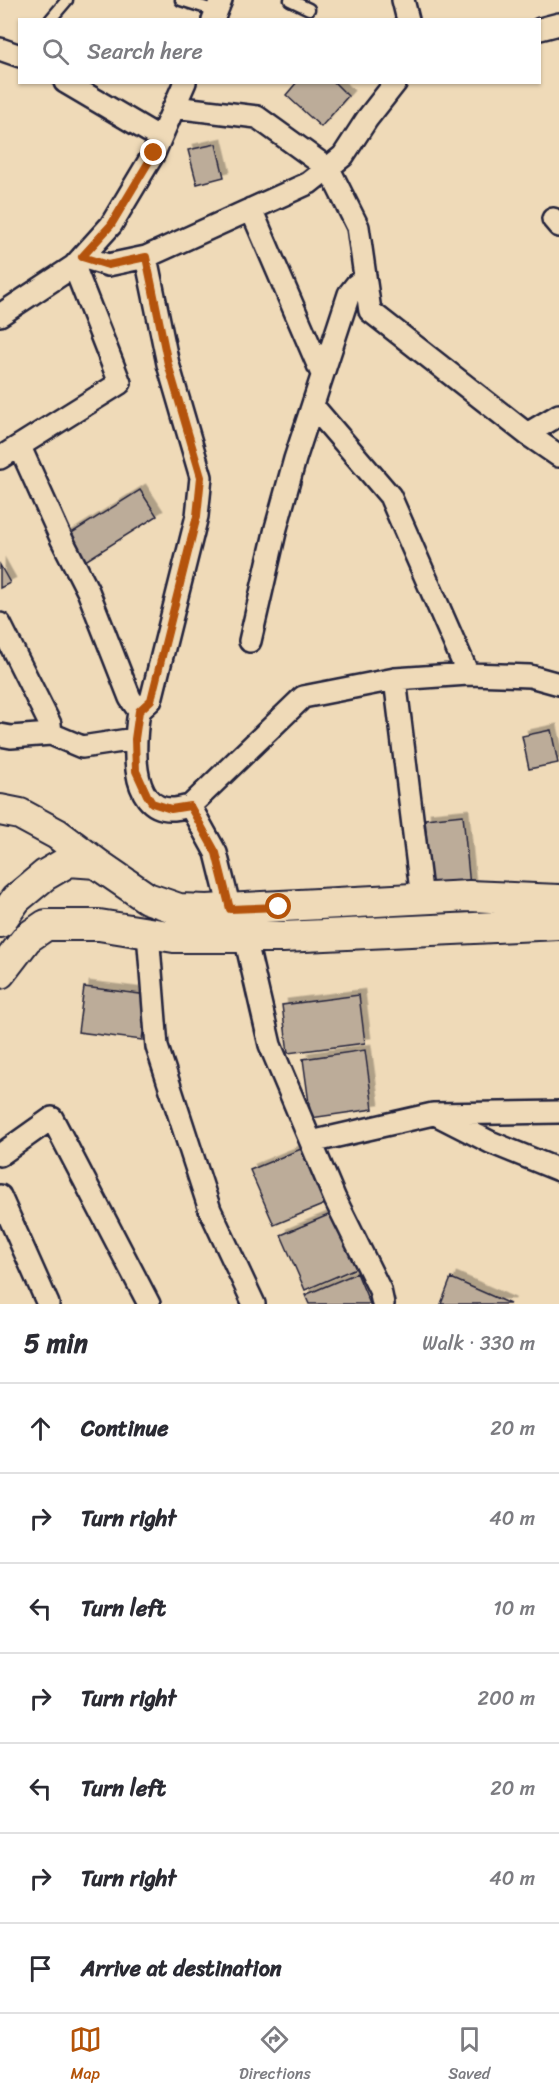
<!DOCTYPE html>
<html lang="en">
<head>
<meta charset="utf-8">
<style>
	:root { --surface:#fff; --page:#f7f7f7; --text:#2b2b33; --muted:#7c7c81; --line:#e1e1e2; --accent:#b45309 }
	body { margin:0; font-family:Sriracha,sans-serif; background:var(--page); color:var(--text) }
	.stop { position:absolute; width:18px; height:18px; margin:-14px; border:4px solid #b45309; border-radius:50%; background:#fff }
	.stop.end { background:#b45309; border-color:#fff; box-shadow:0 2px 6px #0008 }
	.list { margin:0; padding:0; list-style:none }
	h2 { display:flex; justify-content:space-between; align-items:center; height:78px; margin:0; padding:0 24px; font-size:26px }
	h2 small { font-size:20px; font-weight:400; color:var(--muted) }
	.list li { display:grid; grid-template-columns:39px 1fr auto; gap:18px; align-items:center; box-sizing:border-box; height:90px; padding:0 24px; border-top:2px solid var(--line) }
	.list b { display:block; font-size:22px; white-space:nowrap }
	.list em { font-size:20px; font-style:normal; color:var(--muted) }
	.icon { flex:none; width:33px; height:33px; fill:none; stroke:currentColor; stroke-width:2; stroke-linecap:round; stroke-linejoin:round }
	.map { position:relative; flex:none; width:559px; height:1304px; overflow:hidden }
	.search { position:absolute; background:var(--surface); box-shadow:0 2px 4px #0004; left:18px; right:18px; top:18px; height:66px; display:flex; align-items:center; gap:15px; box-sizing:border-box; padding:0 21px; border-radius:0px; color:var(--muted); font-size:22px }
	.sheet { height:708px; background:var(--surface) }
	nav { display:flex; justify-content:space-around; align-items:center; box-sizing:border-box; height:84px; border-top:2px solid var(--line); background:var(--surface); font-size:16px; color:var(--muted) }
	nav a { display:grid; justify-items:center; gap:3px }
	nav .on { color:var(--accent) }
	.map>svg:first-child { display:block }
</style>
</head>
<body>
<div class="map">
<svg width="559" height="1304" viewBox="0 0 559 1304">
	<defs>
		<filter id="shadow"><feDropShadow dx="5.5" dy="-5.5" stdDeviation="0" flood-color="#0004"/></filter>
	</defs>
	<rect width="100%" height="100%" fill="#efdab8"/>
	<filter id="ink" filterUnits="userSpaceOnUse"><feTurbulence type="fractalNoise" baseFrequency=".0167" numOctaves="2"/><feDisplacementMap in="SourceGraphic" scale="12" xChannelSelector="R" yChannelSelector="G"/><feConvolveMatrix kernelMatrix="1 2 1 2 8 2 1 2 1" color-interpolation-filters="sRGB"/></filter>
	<g filter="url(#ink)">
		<!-- building -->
		<path fill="#bcac99" stroke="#22223b" stroke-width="1.5" filter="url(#shadow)" d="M297,82h37l14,14 -27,31 -35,-32z
			M216,144l8,33 -27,7 -9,-34z
			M140,490l17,26 -78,49 -17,-26z
			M0,565l10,18 -10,5z
			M551,730l7,33 -29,6 -7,-33z
			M463,815l7,71 -39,4 -6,-71z
			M84,987l64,8 -6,45 -64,-8z
			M359,995l6,48 -77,10 -6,-48z
			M365,1050l8,59 -62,9 -8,-59z
			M301,1149l24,55 -51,21 -24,-55z
			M333,1213l23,55 -51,22 -24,-55z
			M357,1273l13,31h-61l-4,-9z
			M451,1278l59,26h-69z"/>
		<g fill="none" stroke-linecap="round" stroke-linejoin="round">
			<!-- lane casing -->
			<g stroke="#22223b" stroke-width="15">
				<path id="lane" d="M181,0l35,11
					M290,0l19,9
					M50,20l17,-20"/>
			</g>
			<!-- street casing -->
			<g stroke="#22223b" stroke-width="26">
				<path id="street" d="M403,0l5,20
					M213,20l8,-20
					M540,29l19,-5
					M0,49l20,7
					M65,82l95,56
					M174,107l83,10 72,52 29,58 12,84 157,123 32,22
					M251,209l71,165
					M553,219l6,7
					M82,257l26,8 38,-8 163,-74 34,-27 24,-37 29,-37
					M0,315l74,-49 37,-41 43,-72 31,-71
					M313,406l77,90 78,178
					M527,434l32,-19
					M20,447l41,91 27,53 42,107 9,13c-4,27 -12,99 33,98 6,0 12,-2 18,-3l113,-109 92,-18 73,-5 62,2 29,8
					M0,458l120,-75 -46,-117
					M0,624l50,100 1,10
					M250,641l26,-113 19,-69 54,-165 7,-9 9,-7
					M395,679l27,220
					M139,711l12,-11 46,-184 4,-39 -33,-113 -22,-107
					M0,735l11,2 40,-3 31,13 53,-8
					M190,806l26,47 14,56
					M148,933l9,114 53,163 44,94
					M245,937l25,108 65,154 45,91 3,14
					M437,1115l53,27 69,28
					M311,1142l122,-28 126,-2
					M0,1155l52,-37 97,186
					M0,1196l48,108"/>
			</g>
			<!-- secondary casing -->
			<g stroke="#22223b" stroke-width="34">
				<path id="secondary" d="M0,810l20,4 37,20 39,29
					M0,922l16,-23 29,-24 24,-14 27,2 51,35 32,11 28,1 262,-14 90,4
					M0,973l27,-35 19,-13h53l75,12h109l276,-13"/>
			</g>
			<!-- lane -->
			<use href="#lane" stroke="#efdab8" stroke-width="10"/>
			<!-- street -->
			<use href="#street" stroke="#efdab8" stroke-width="21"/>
			<!-- secondary -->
			<use href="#secondary" stroke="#efdab8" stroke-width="30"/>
		</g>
	</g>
	<g fill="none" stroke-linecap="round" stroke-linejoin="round" filter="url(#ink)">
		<!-- route -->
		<path stroke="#b45309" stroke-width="8" d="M154,153l-43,72 -29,32 26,8 38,-8 22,107 33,113 -4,39 -46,184 -12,11 -4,28 1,32 11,24 5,8 19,6 19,-3 26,47 14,56 49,-2"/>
	</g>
</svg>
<div class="stop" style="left:279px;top:907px"></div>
<div class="stop end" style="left:154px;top:153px"></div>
<div class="search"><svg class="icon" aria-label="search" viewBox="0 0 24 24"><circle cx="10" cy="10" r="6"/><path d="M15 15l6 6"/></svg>Search here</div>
</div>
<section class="sheet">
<h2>5 min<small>Walk · 330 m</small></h2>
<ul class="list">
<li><svg class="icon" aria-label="ahead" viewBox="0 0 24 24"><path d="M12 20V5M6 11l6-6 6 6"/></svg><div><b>Continue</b></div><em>20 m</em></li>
<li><svg class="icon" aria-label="right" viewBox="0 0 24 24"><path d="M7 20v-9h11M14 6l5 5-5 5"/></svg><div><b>Turn right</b></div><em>40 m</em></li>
<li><svg class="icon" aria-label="left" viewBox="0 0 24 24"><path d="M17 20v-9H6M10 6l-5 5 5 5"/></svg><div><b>Turn left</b></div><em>10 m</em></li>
<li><svg class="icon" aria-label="right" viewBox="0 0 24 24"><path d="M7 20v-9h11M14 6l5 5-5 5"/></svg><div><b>Turn right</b></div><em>200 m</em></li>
<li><svg class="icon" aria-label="left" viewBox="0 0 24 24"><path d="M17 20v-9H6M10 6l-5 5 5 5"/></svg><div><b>Turn left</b></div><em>20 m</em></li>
<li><svg class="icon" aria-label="right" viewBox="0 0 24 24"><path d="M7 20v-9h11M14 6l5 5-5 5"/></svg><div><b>Turn right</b></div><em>40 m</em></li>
<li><svg class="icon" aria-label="arrive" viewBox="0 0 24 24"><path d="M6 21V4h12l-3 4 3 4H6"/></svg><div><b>Arrive at destination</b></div></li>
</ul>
</section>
<nav>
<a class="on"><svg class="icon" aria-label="map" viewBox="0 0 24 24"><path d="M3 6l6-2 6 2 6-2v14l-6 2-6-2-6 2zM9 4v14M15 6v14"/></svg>Map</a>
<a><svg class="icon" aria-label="directions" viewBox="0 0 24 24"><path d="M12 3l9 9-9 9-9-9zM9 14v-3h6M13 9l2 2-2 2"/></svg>Directions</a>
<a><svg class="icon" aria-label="saved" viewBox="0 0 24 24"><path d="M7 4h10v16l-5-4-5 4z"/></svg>Saved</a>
</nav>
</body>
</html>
